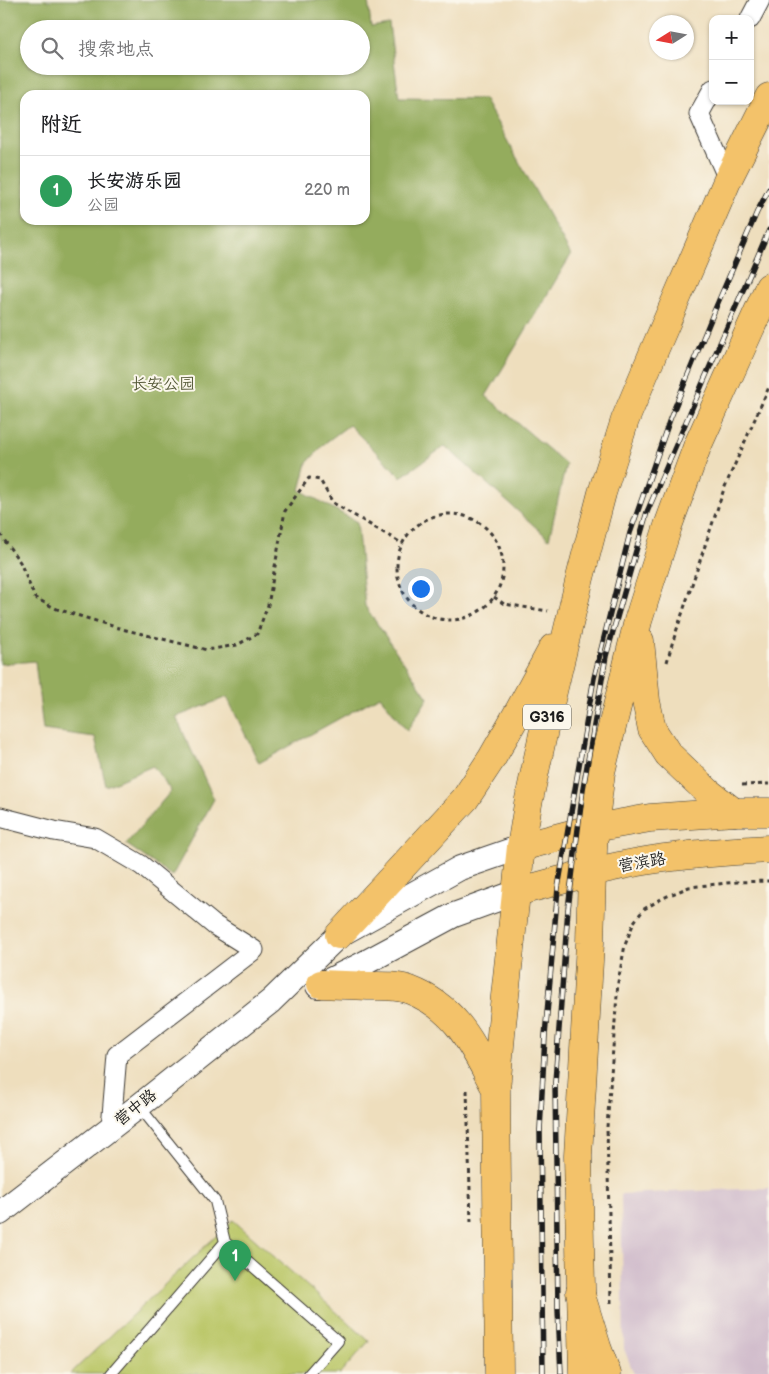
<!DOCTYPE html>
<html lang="zh">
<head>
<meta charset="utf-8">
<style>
	:root { --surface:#fff; --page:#f6f6f6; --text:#202124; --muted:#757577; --line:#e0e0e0; --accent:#b5179e }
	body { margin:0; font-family:"Balsamiq Sans","LXGW WenKai TC",sans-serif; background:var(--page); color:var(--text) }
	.controls { position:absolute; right:15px; top:15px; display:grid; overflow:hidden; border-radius:10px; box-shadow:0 1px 4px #0004 }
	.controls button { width:45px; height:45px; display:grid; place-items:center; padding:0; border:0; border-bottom:1px solid var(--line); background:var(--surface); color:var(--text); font:25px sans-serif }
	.compass { position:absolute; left:649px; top:15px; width:45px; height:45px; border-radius:50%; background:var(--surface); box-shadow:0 1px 4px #0004; rotate:259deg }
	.you { position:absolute; left:420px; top:588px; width:18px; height:18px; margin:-12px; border:4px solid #fff; border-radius:50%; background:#1a73e8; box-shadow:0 0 0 8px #1a73e833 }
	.badge { display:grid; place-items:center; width:32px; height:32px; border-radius:50%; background:var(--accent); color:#fff; font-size:16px; font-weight:700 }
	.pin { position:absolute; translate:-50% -41px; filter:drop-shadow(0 1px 2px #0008) }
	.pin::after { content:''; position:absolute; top:26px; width:18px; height:15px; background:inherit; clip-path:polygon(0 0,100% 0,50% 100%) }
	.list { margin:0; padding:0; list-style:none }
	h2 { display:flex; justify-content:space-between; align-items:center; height:65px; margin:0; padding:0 20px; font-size:21px }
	h2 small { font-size:16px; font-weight:400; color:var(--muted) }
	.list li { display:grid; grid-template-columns:32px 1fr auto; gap:15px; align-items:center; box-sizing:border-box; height:70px; padding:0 20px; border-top:1px solid var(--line) }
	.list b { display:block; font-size:19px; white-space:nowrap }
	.list p { margin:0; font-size:16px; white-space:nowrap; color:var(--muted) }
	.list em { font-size:16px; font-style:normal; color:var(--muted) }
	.icon { flex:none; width:28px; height:28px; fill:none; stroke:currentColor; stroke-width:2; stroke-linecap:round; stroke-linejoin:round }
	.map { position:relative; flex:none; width:769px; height:1374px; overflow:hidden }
	.search { position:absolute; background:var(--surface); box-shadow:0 1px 4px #0004; left:20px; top:20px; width:350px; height:55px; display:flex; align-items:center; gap:12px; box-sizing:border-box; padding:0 18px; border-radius:28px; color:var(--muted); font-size:19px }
	.panel { position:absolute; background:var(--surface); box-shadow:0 1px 4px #0004; left:20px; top:90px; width:350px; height:135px; border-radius:15px }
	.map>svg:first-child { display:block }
</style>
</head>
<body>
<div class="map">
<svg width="769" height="1374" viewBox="0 0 769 1374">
	<rect width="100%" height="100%" fill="#fbf7ec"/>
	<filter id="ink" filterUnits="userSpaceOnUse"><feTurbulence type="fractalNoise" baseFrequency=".02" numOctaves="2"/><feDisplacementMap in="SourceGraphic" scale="10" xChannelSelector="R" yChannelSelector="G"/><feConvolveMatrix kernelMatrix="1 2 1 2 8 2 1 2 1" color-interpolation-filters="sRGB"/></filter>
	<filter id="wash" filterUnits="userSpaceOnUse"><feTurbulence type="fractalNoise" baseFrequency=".0096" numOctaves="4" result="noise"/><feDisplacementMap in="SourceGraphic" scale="20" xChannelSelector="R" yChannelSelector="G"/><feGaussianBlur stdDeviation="1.12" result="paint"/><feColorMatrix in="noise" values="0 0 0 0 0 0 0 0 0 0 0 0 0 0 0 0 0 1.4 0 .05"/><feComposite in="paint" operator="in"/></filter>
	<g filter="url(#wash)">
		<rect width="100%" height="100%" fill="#eedebd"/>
		<!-- industrial -->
		<path fill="#d1bdcc" d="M769,1188v186h-135l-10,-25 -3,-155z"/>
		<!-- green -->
		<path fill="#bbc769" stroke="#6c7242" d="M233,1220l136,121 -29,33h-270z"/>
		<!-- forest -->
		<path fill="#94ac5d" stroke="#58643c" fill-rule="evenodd" d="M0,0h368l3,27 18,-3 10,74 85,1 87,156 -85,141 80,68 -17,75 -104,-93 -44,31 -52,-52 -24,18 -18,20 -7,27 57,32 8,84 63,92 -21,33 -27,-35 -121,67 -32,-66 -51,20 38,82 -42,77 -46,-32 45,-53 -18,-25 -47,20 -11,-49 -52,-7 -8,-69 -35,3zM29,29h332v37h-332zM25,95h340v125h-340z"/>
	</g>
	<g filter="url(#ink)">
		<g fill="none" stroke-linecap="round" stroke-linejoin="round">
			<!-- service casing -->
			<g stroke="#3c3934" stroke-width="12">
				<path id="service" d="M139,1106l76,95 10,41
					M111,1374l114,-132 113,99 -29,33"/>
			</g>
			<!-- minor casing -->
			<g stroke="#3c3934" stroke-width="21">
				<path id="minor" d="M750,19l10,-19
					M713,89l-14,25 29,65
					M0,817l54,14 41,7 46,27 73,60 40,25 -137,105 -6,72"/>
			</g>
			<!-- tertiary casing -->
			<g stroke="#3c3934" stroke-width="26">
				<path id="tertiary" d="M318,986l41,-20 95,-51 63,-23
					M0,1213l139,-107 132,-105 68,-66 121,-67 61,-21"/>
			</g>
			<!-- primary casing -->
			<g stroke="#3c3934" stroke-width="29">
				<path id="primary" d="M521,847l73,-19 56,-10 84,-6h35
					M517,892c44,-12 89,-25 134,-32 39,-6 79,-9 118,-11"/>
			</g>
			<!-- trunk casing -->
			<g stroke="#3c3934" stroke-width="29">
				<path id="trunk" d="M640,641l6,60 6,28 16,25 40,38 26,20
					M339,935l126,-136 27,-41 28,-49 33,-61
					M321,984c16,1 31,1 47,2 13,0 29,-1 42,4 49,19 63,57 86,99
					M499,1374l-3,-285 6,-65 19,-177 7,-43 17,-79 35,-147 22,-85 23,-73 29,-69 74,-172 41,-82
					M583,1374l-5,-218 12,-213 2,-71 2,-44 7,-56 37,-151 30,-95 29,-79 72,-160"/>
			</g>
			<!-- motorway casing -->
			<g stroke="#3c3934" stroke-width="29">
				<path id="motorway" d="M580,1292l17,55 10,27"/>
			</g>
			<!-- path -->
			<path stroke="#3c3934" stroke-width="3" stroke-dasharray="4 4" stroke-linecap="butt" d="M397 567a53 53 0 1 1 106 0a53 53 0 1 1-106 0Z
				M0,534l20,28 15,36 22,11 65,20 85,21 30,-5 20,-11 11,-29 17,-94 24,-33 11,2 13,23 70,41
				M494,597l10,7 44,7
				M667,662l5,-18 52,-155 45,-102
				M742,785l27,-1
				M467,1090l4,133
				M611,1303l-4,-176 11,-145 7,-37 9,-23 10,-13 19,-11 26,-11 48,-5 32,-1"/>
			<!-- service -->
			<use href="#service" stroke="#fff" stroke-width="10"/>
			<!-- minor -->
			<use href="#minor" stroke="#fff" stroke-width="19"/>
			<!-- tertiary -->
			<use href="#tertiary" stroke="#fff" stroke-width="24"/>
			<!-- primary -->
			<use href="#primary" stroke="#f3c26a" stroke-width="28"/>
			<!-- trunk -->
			<use href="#trunk" stroke="#f3c26a" stroke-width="28"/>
			<!-- motorway -->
			<use href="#motorway" stroke="#f3c26a" stroke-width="28"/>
			<!-- rail casing -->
			<g stroke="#1c1c1c" stroke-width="5.5">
				<path id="rail" d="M543,1374l-3,-244 5,-94 13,-148 36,-210 36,-145 40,-114 43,-105 44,-102 12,-23
					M561,1374l-3,-65 -3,-227 13,-173 15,-120 23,-133 41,-144 122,-282"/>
			</g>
			<!-- rail -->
			<use href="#rail" stroke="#fbf7ec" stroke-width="4" stroke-dasharray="11" stroke-linecap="butt"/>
		</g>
	</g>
	<g text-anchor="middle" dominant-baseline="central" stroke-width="4" stroke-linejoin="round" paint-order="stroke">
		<!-- shield labels -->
		<rect fill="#fbf7ec" stroke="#5f5e5a" stroke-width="1" x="523" y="704.5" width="48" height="25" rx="4"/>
		<g font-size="15" font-weight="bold" fill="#1c1c1c">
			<text x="547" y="717">G316</text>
		</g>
		<!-- park labels -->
		<g font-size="16" fill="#545837" stroke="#fbf7ec">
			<text x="163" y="384">长安公园</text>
		</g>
		<!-- street labels -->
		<g font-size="16" fill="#1c1c1c" stroke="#fbf7ec">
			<text transform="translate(642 863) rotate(-10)">营滨路</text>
			<text transform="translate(136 1108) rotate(-38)">营中路</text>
		</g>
	</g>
</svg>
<div class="controls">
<button>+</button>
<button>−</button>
</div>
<svg class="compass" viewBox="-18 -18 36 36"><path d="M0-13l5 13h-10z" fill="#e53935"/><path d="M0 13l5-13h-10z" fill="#757577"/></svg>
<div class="you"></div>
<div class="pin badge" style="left:235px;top:1281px;background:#2e9e5b">1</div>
<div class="search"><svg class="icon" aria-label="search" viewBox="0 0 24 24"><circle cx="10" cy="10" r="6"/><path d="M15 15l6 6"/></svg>搜索地点</div>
<section class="panel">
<h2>附近<small></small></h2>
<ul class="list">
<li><span class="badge" style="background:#2e9e5b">1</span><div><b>长安游乐园</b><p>公园</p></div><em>220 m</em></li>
</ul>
</section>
</div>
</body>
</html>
